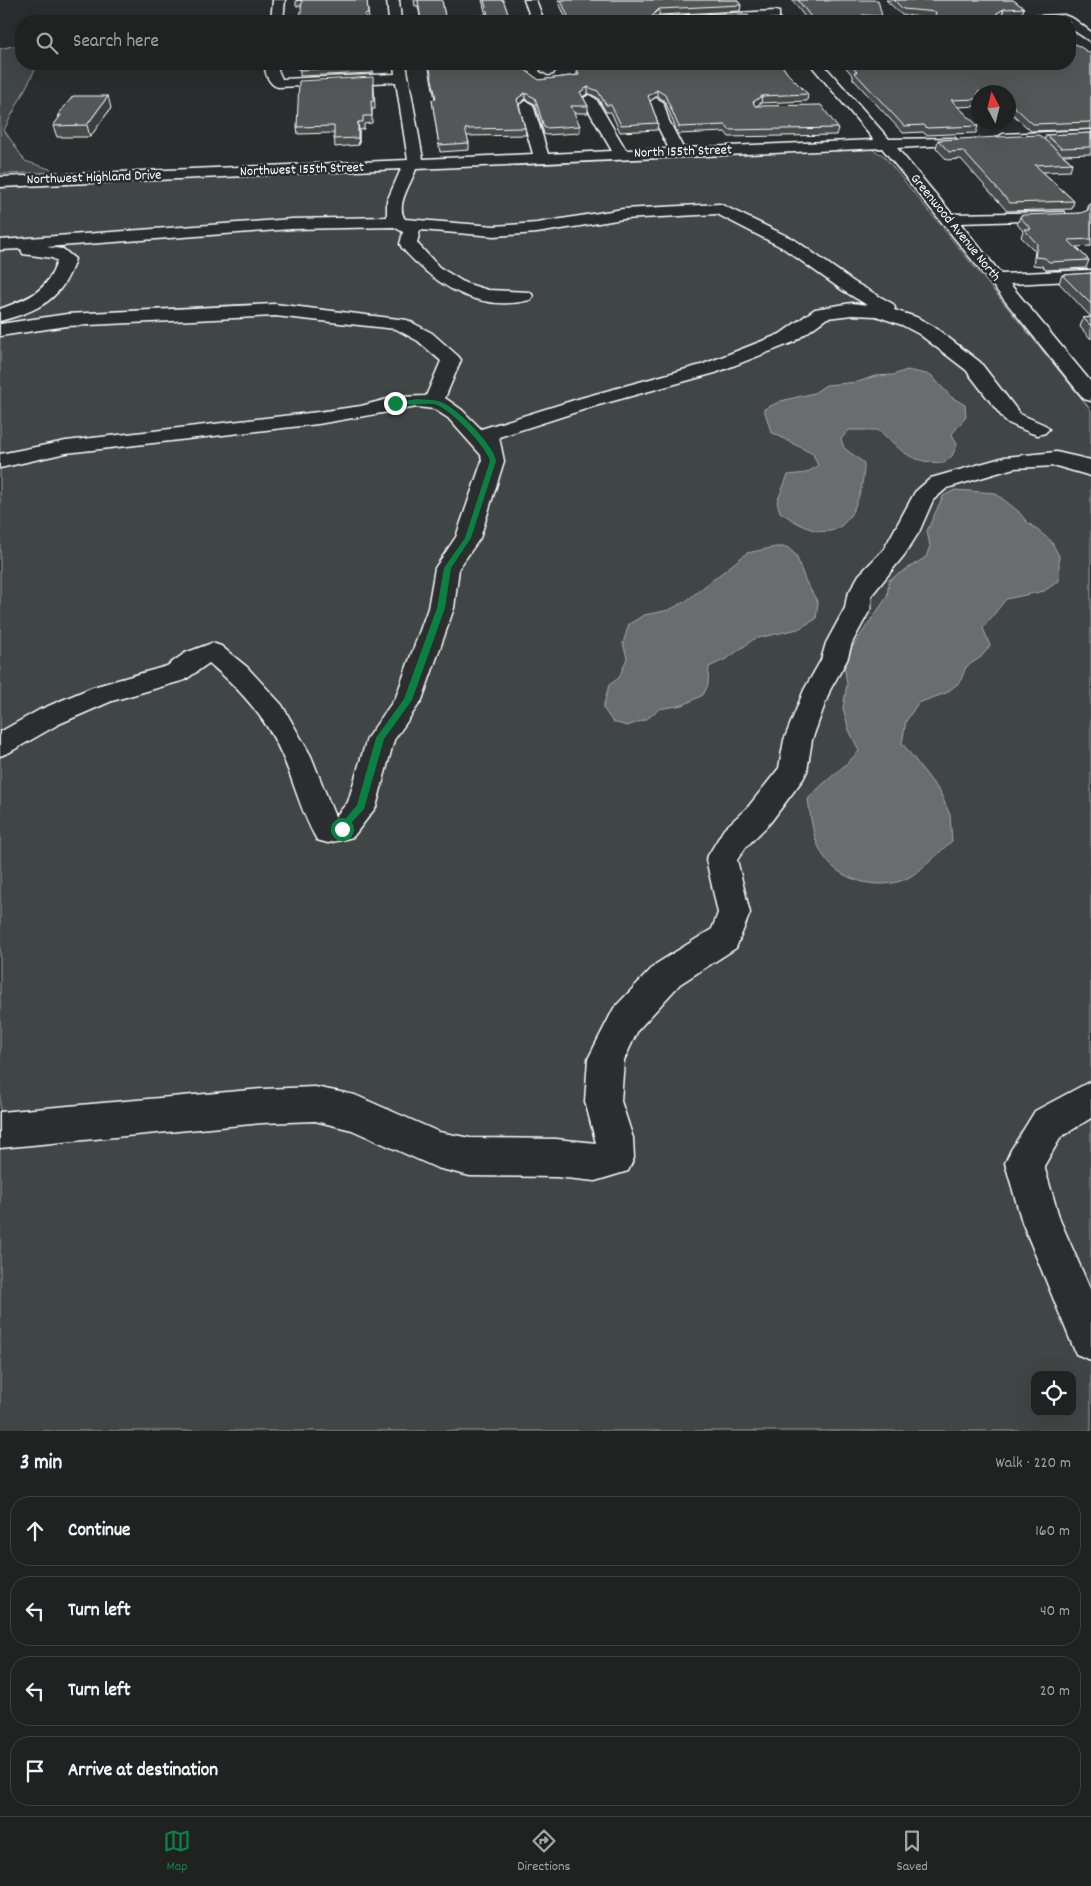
<!DOCTYPE html>
<html lang="en">
<head>
<meta charset="utf-8">
<style>
	:root { --surface:#202222; --page:#282a2a; --text:#f1f3f6; --muted:#a2a4a5; --line:#3d3f40; --accent:#0b8043 }
	body { margin:0; font-family:Dekko,sans-serif; background:var(--page); color:var(--text) }
	.controls { position:absolute; right:15px; bottom:15px; display:grid; overflow:hidden; border-radius:10px; box-shadow:0 5px 20px #0002 }
	.controls button { width:45px; height:45px; display:grid; place-items:center; padding:0; border:0; border-bottom:1px solid var(--line); background:var(--surface); color:var(--text); font:25px sans-serif }
	.compass { position:absolute; left:971px; top:85px; width:45px; height:45px; border-radius:50%; background:var(--surface); box-shadow:0 5px 20px #0002; rotate:353deg }
	.stop { position:absolute; width:15px; height:15px; margin:-11px; border:4px solid #0b8043; border-radius:50%; background:#fff }
	.stop.end { background:#0b8043; border-color:#fff; box-shadow:0 1px 5px #0008 }
	.list { margin:0; padding:0; list-style:none }
	h2 { display:flex; justify-content:space-between; align-items:center; height:65px; margin:0; padding:0 20px; font-size:21px }
	h2 small { font-size:16px; font-weight:400; color:var(--muted) }
	.list li { display:grid; grid-template-columns:32px 1fr auto; gap:15px; align-items:center; box-sizing:border-box; height:70px; margin:0 10px 10px; padding:0 10px; border:1px solid var(--line); border-radius:20px }
	.list b { display:block; font-size:19px; white-space:nowrap }
	.list em { font-size:16px; font-style:normal; color:var(--muted) }
	.icon { flex:none; width:28px; height:28px; fill:none; stroke:currentColor; stroke-width:2; stroke-linecap:round; stroke-linejoin:round }
	.map { position:relative; flex:none; width:1091px; height:1431px; overflow:hidden }
	.search { position:absolute; background:var(--surface); box-shadow:0 5px 20px #0002; left:15px; right:15px; top:15px; height:55px; display:flex; align-items:center; gap:12px; box-sizing:border-box; padding:0 18px; border-radius:20px; color:var(--muted); font-size:19px }
	.sheet { height:385px; background:var(--surface) }
	nav { display:flex; justify-content:space-around; align-items:center; box-sizing:border-box; height:70px; border-top:1px solid var(--line); background:var(--surface); font-size:14px; color:var(--muted) }
	nav a { display:grid; justify-items:center; gap:2px }
	nav .on { color:var(--accent) }
	.map>svg:first-child { display:block }
</style>
</head>
<body>
<div class="map">
<svg width="1091" height="1431" viewBox="0 0 1091 1431">
	<rect width="100%" height="100%" fill="#2a2d2e"/>
	<filter id="ink" filterUnits="userSpaceOnUse"><feTurbulence type="fractalNoise" baseFrequency=".02" numOctaves="2"/><feDisplacementMap in="SourceGraphic" scale="10" xChannelSelector="R" yChannelSelector="G"/><feConvolveMatrix kernelMatrix="1 2 1 2 8 2 1 2 1" color-interpolation-filters="sRGB"/></filter>
	<g filter="url(#ink)">
		<!-- green -->
		<path fill="#414445" stroke="#a0a2a2" fill-rule="evenodd" d="M21,44v20h17l-34,66 21,31 34,11 -59,2v-125z
			M849,146l22,3 12,6 208,255v1021h-1091v-1243zM1035,1375h37v37h-37z"/>
		<!-- water -->
		<path fill="#6a6c6d" stroke="#a6a7a7" d="M907,370l24,5 20,22 14,8 1,12 -14,17 5,11 -5,11 -8,7c-38,-1 -40,-12 -66,-33h-29l-8,9 3,9 20,15c1,20 -10,64 -34,68 -18,3 -36,-10 -50,-19l-3,-10 11,-27 18,-2 12,-7 -5,-12 -42,-22 -7,-23 17,-8 33,-8 12,-8 32,-3 17,-6 18,-1z
			M955,490l40,3 23,18 8,10 25,20 8,15v25l-15,10 -38,8 -23,29 7,18 -9,11 -15,10 -6,15 -14,11 -28,10 -12,18 -4,22 38,49 10,23 2,26c-13,11 -26,26 -41,35 -25,16 -69,7 -86,-18 -12,-16 -14,-39 -17,-59 16,-18 35,-30 51,-48l-10,-21 -6,-22 4,-24 -3,-20 7,-15 36,-52 2,-17 37,-23 4,-11 -3,-15 16,-35z
			M776,547h11l9,8 9,25 13,23 -2,16 -18,10 -44,10 -26,19 -19,9 -1,18 -5,10 -20,10 -24,4 -12,10 -20,7 -14,-4 -10,-14 6,-23 10,-7 8,-20 -4,-15 6,-19 15,-9 25,-5 17,-9 61,-48z"/>
		<g fill="none" stroke-linecap="round" stroke-linejoin="round">
			<!-- minor casing -->
			<g stroke="#fff" stroke-width="3">
				<path id="minor" d="M273,0h12l-2,21h-12z
					M387,0h12l2,21h-12z
					M524,0h12l8,21h-12z
					M775,11l4,1v6l-56,3h-70l6,-4z
					M1064,15l10,4 17,13v10l-21,-14v-7h-74l6,-4z
					M265,64h12l1,6 4,9 113,-5 -1,-10h12l17,95 110,-5 -14,-49 7,-4 7,4 15,49 64,-3 -30,-52 7,-4 7,4 30,51 43,-1 -14,-28 -6,-19 7,-4 7,4 6,19 14,27 191,-8 -64,-76h13l66,75 66,-1 2,3 -7,4 -53,3 55,66 112,-2 2,3 -8,5 -98,3 41,51 90,-4v10l-81,4 81,98v19l-7,-2 -202,-251 -466,21c-5,15 -21,36 -11,50l89,7 43,-3 86,-14 97,-5 75,36 59,42 39,22 2,4 -1,2 22,7 17,9 47,36 40,52 25,11 4,4 -4,4 -7,2 -7,-2 -25,-11 -40,-52 -47,-36 -17,-9 -26,-9 -24,-1 -25,3 -33,24 -79,31 -120,33 -96,31 5,24 -24,77 -21,30 -5,40 -32,92 -28,40 -18,67 -23,30 -25,6 -11,-3c-16,-27 -22,-56 -35,-85 -15,-36 -43,-67 -73,-92l-24,17 -73,21 -53,23 -49,28 -10,4v-24l39,-22 54,-23 74,-21 18,-13 27,-10 9,3 26,21 35,38 29,51 24,61 13,-15 19,-64 29,-41 32,-89 7,-40 21,-31 26,-76 -1,-6 -33,-37 -14,-9 -17,-2 -99,17 -252,29 -66,15v-14l66,-13 252,-29 43,-6 34,-9 31,-1 15,-35 -23,-20 -22,-12 -121,-13 -208,10 -67,10v-12l67,-10 208,-10 132,16 25,13 26,23 3,4 -16,38 17,12 19,19 100,-31 120,-33 79,-31 35,-25 37,-6 15,2 -25,-15 -59,-42 -66,-34 -94,5 -86,14 -43,3 -74,-6 -3,13 22,24 26,16 23,7 42,2 3,4 -3,4c-52,13 -95,-15 -128,-52l-2,-4 3,-12 -9,-5 -102,2 -246,18 17,2 12,10c-12,40 -36,52 -75,62v-12c30,-11 47,-17 57,-48l-5,-3 -29,-4 -2,-5 -21,1v-10l292,-21 95,-2v-16l14,-32 -401,18v-10l408,-17 -12,-78 -118,5c-9,-2 -14,-15 -13,-23z
					M547,64h12l-6,10 -5,1 -7,-4z
					M1091,130v8l-88,4 -7,-4 7,-4z
					M1056,452l35,8v16l-35,-10 -42,2 -67,20 -14,12 -14,32 -14,22 -34,42v12l-19,35 -5,17 -17,30 -18,50 -5,31 -4,8 -33,44 -24,24 -9,13 13,53 -14,35 -56,36 -42,46 -14,30 -3,41 12,37 1,20 -6,13 -33,10 -39,-4 -86,-1 -33,-8 -85,-38 -37,-9 -53,2 -262,25v-36l262,-23 53,-2 40,8 84,37 31,6 86,1 40,4 -11,-42 3,-42 26,-51 42,-44 56,-35 6,-16 -12,-54 18,-30 24,-22 31,-39 5,-28 20,-50 17,-30 5,-17 19,-35 2,-12 12,-21 25,-26 31,-57 16,-14 74,-21z
					M1091,1081v37l-30,19 -17,29 16,54 31,71v69l-15,-6 -54,-132 -17,-59 6,-13 24,-39z"/>
			</g>
			<!-- minor -->
			<use href="#minor" fill="#2a2d2e" fill-rule="evenodd"/>
		</g>
		<!-- wall -->
		<path fill="#494b4c" stroke="#fff" d="M296,0h71l2,20h-3l-65,-14h-5z
			M414,0h28l3,17 41,-2 -4,-15h21l8,21h-90l-3,-15h-3z
			M558,0h179l4,5 -1,6 -81,4 -1,1 94,5h-185z
			M792,0h32l58,16 -1,5h-73z
			M886,0h127l11,8 -2,6 -88,4 -32,-3z
			M1091,54v75l-60,2 -23,-21v-18h-30v14l-20,1 20,19 -2,7 -50,2 -3,-3 -20,1 -50,-54v-3l-10,-12h227z
			M296,64h77v9l-73,3v-8l-3,1z
			M428,64h94l2,5 15,11 38,-5v-7l-1,-4h205l6,9 21,21 -1,7 -46,2 -5,3 82,22 -2,7 -107,2 -4,-5 -47,2 -13,-33 -8,-5 -7,5 8,22 -1,7 -37,2 -9,-20h-5l-8,-14 -10,-5 -5,4 5,9v7h-14l6,13v7l-34,2 -2,-1 -9,-30 -10,-5 -6,5 6,24 1,7 -59,1 2,7v7l-29,2 -7,-46 -1,-6 3,-1z
			M374,85l1,24h-3v14l-8,1v5l-5,1v15l-24,2 -1,-14 -36,1 -1,-7z
			M111,108l-21,29h-33l-4,-11 6,-7 -1,-4z
			M1091,133v21l-28,1 9,8 -2,8 -27,1 31,29 -2,8 -65,2 -46,-52 -14,1 -11,-12 2,-8 107,-1 1,-4z
			M1089,204h2v42l-15,1 13,13 -3,8 -40,2 -4,-4 -9,-1 2,-14 -14,-14 2,-6 -6,-7 3,-7 61,-4 6,-2z
			M1091,273v44l-32,-34 3,-8z
			M1091,317v22l-11,-12 3,-9z"/>
		<!-- shaded-wall -->
		<path fill="#3c3d3e" stroke="#fff" d="M659,9v6l-6,6 -1,-5z
			M1004,9l-2,6 -7,4 2,-6z
			M296,64h4l1,3 -4,2z
			M588,87v6l-8,6v-7z
			M657,90v6l-10,7 1,-7z
			M525,93v6l-8,7v-7z
			M108,96l3,12 -21,29 -3,-12z
			M762,96l-1,7 -9,6 1,-7z
			M358,122l1,8v15l-1,-7z"/>
		<!-- building -->
		<path fill="#555758" stroke="#fff" d="M296,0h71l1,14h-3l1,7h-66l2,-21z
			M418,0h24l3,17 43,-2 -4,-15h19l8,21h-90z
			M561,0h176l4,5 -82,4 -7,7 96,-1 4,6h-182z
			M798,0h26l2,1 7,-1h45l4,16 -20,-1 6,6h-54z
			M894,0h119l11,8 -20,1 -7,4 -1,3 38,1 5,4h-105l2,-9 -33,-3z
			M1070,41l12,7 9,6v68l-58,2 -25,-23v-9h-30v7l-27,1 27,26 -51,2 -3,-3 -20,1 -50,-54h3l-7,-8h220z
			M300,64h72l1,3 -74,3z
			M429,64h93l2,5 15,11 40,-5 -2,-7h3l-2,-4h203l6,9 21,21 -46,2 -9,6 2,4 66,-1 17,23 -109,2 -3,-5 -47,2 -14,-32 -8,-5 -9,6 10,27 -37,2 -10,-20h-5l-8,-14 -10,-4 -8,5 8,14h-17l9,20 -34,2 -2,-1 -9,-29 -10,-5 -8,6 8,29 -60,1 4,14 -30,2 -7,-45 4,-1z
			M373,77l1,24h-3l1,15h-9v6h-5v16l-24,1v-13l-37,1 2,-46z
			M73,96h35l-21,29 -34,1 8,-11h-3z
			M1091,133v14l-30,1 -15,-13z
			M1039,135l33,28 -37,2 39,36 -64,2 -47,-52 -14,1 -11,-12z
			M1089,204h2v35l-23,1 21,20 -40,2 -4,-4 -10,-1 2,-13 -13,-15h7l-11,-12 1,-2 60,-2 7,-3z
			M1091,273v31l-29,-29z
			M1091,317v9l-8,-8z"/>
	</g>
	<!-- route -->
	<path fill="#0b8043" d="M417,399c7,1 17,0 24,3 16,6 53,43 55,59l-25,77 -20,30 -6,40 -33,92 -28,39 -20,70 -22,24 -5,-4 20,-24 19,-67 28,-39 33,-91 7,-40 21,-30 25,-77c-3,-14 -41,-54 -56,-57 -11,-1 -36,3 -42,-1z"/>
	<g text-anchor="middle" dominant-baseline="central" stroke-width="5" stroke-linejoin="round" paint-order="stroke">
		<!-- far-street labels -->
		<g font-size="14" fill="#fff" stroke="#2a2d2e">
			<text transform="translate(683 152) rotate(-2)">North 155th Street</text>
			<text transform="translate(302 170) rotate(-2)">Northwest 155th Street</text>
			<text transform="translate(94 178) rotate(-2)">Northwest Highland Drive</text>
			<text transform="translate(955 228) rotate(51)">Greenwood Avenue North</text>
		</g>
	</g>
</svg>
<div class="controls">
<button><svg class="icon" aria-label="locate" viewBox="0 0 24 24"><circle cx="12" cy="12" r="6"/><path d="M12 2v4M12 18v4M2 12h4M18 12h4"/></svg></button>
</div>
<svg class="compass" viewBox="-18 -18 36 36"><path d="M0-13l5 13h-10z" fill="#e53935"/><path d="M0 13l5-13h-10z" fill="#a2a4a5"/></svg>
<div class="stop" style="left:342px;top:829px"></div>
<div class="stop end" style="left:395px;top:403px"></div>
<div class="search"><svg class="icon" aria-label="search" viewBox="0 0 24 24"><circle cx="10" cy="10" r="6"/><path d="M15 15l6 6"/></svg>Search here</div>
</div>
<section class="sheet">
<h2>3 min<small>Walk · 220 m</small></h2>
<ul class="list">
<li><svg class="icon" aria-label="ahead" viewBox="0 0 24 24"><path d="M12 20V5M6 11l6-6 6 6"/></svg><div><b>Continue</b></div><em>160 m</em></li>
<li><svg class="icon" aria-label="left" viewBox="0 0 24 24"><path d="M17 20v-9H6M10 6l-5 5 5 5"/></svg><div><b>Turn left</b></div><em>40 m</em></li>
<li><svg class="icon" aria-label="left" viewBox="0 0 24 24"><path d="M17 20v-9H6M10 6l-5 5 5 5"/></svg><div><b>Turn left</b></div><em>20 m</em></li>
<li><svg class="icon" aria-label="arrive" viewBox="0 0 24 24"><path d="M6 21V4h12l-3 4 3 4H6"/></svg><div><b>Arrive at destination</b></div></li>
</ul>
</section>
<nav>
<a class="on"><svg class="icon" aria-label="map" viewBox="0 0 24 24"><path d="M3 6l6-2 6 2 6-2v14l-6 2-6-2-6 2zM9 4v14M15 6v14"/></svg>Map</a>
<a><svg class="icon" aria-label="directions" viewBox="0 0 24 24"><path d="M12 3l9 9-9 9-9-9zM9 14v-3h6M13 9l2 2-2 2"/></svg>Directions</a>
<a><svg class="icon" aria-label="saved" viewBox="0 0 24 24"><path d="M7 4h10v16l-5-4-5 4z"/></svg>Saved</a>
</nav>
</body>
</html>
